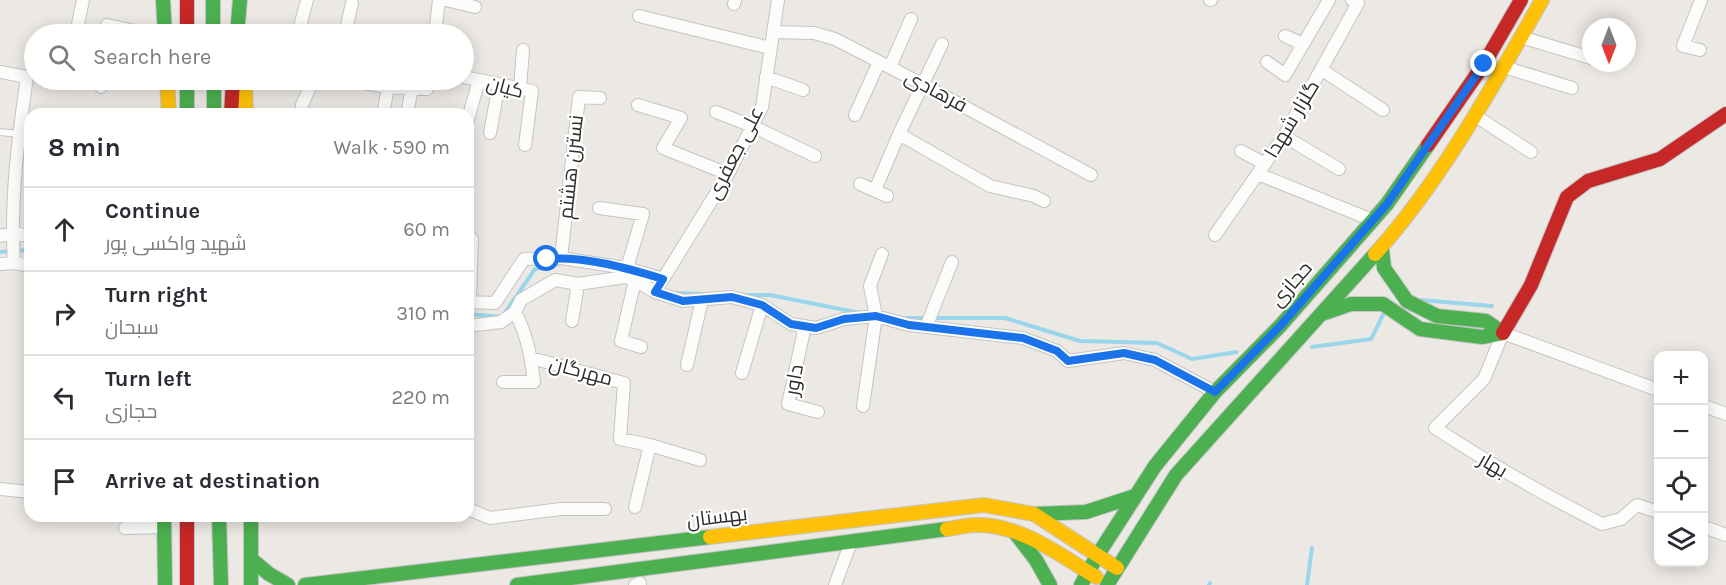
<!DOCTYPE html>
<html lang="en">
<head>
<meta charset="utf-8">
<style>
	:root { --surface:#fff; --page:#f2f2f3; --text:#2b2b33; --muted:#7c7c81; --line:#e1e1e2 }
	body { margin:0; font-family:Karla,Cairo,sans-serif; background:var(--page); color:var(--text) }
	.controls { position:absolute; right:18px; bottom:18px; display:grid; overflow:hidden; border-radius:12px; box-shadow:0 3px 15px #0003 }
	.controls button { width:54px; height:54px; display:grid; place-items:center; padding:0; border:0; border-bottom:2px solid var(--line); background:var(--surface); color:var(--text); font:30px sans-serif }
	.compass { position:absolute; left:1582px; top:18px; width:54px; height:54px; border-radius:50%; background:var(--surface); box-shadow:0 3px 15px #0003; rotate:180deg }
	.stop { position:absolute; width:18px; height:18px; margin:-14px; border:4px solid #1a73e8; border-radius:50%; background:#fff }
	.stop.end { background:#1a73e8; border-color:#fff; box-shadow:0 2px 6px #0008 }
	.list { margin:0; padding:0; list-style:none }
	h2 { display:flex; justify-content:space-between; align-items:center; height:78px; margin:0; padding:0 24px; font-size:26px }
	h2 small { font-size:20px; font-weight:400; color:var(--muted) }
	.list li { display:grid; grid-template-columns:39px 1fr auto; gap:18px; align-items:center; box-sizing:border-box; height:84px; padding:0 24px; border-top:2px solid var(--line) }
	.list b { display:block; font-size:22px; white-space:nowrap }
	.list p { margin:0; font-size:20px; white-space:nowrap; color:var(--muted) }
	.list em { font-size:20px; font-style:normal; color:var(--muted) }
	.icon { flex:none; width:33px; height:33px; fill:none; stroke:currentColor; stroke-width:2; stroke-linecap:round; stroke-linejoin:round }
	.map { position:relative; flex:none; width:1726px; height:585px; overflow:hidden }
	.search { position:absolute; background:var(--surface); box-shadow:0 3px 15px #0003; left:24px; top:24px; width:450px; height:66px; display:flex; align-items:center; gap:15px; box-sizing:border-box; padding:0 21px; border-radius:33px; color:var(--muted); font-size:22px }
	.panel { position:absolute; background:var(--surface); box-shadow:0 3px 15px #0003; left:24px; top:108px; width:450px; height:414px; border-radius:18px }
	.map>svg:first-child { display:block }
</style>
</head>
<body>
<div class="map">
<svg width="1726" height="585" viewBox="0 0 1726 585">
	<rect width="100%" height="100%" fill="#ece8e4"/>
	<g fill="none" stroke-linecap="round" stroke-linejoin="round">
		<!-- stream -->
		<path stroke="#99d6ec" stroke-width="4" d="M0,252l21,-2 9,2
			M674,293l29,1
			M743,295h27l90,18
			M1420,300l72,6
			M468,314l34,3 33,-48 26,-6
			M900,318h105l75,23 77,2 35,16 45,-7
			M1312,347l59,-8 14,-28
			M1209,585l1,-2
			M1307,585l5,-37"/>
		<!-- lane casing -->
		<g stroke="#c5c4c5" stroke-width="8">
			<path id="lane" d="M0,132l19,2"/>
		</g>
		<!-- street casing -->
		<g stroke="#c5c4c5" stroke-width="14">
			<path id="street" d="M446,0l29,7
				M1210,0h1
				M734,4l1,-4
				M639,16l131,32
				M77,29l6,-29
				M773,32l41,1 21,6 87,45 169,91
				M106,34l1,-9 42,9
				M298,34l9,-34
				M345,34l7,-31
				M435,34l4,-34
				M1285,36l18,8
				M1521,37l70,21
				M942,44l-43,90 91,52 44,10 10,5
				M1700,50l-17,-4 18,-46
				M1267,62l18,13 44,-75
				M890,67l21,-48
				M1504,67l68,21
				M1322,70l61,40
				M0,72l27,5c-9,62 -17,124 -13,186
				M464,77l68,14 -7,54
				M766,77l37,13
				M345,80l43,7 39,2 2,-9
				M101,87l1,-7
				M520,88l3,-38
				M638,105l43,13 -18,30 65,26
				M716,112l36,14 63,30
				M301,114l1,-9 11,-25
				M383,114l5,-27
				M407,114l5,-26
				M855,115l24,-53
				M1474,115l57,37
				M468,119l11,-39
				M490,133l9,-49
				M1284,136l55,33
				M1241,151l24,13
				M1258,174l114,46
				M860,184l27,12
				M875,190l24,-56
				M599,208l44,6 -16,54
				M1215,235l69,-99 74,-133 -6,-3
				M0,236l12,-3 18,3
				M561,258l18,-161 21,1
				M0,264l14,-1 16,3
				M635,280l-14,61 20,6
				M655,292l73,-118 34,-67 16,-107
				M468,302l27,1 29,-44 37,-1 66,10 36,11
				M470,302l2,-63
				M572,321l6,-37
				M468,326l33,-4 14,-10 6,-12 34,-20 23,4 47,-7 10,3 20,12 28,9 49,-4 30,8 29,19 25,4 28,-9 32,-3 33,9 114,13 34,13 11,10 56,-8 31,7 60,32
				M805,326l-17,78 30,8
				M926,327l26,-65
				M531,358l93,25 -4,56 30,6 -15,62
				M687,365l15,-65
				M742,373l20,-68
				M503,382h31c-3,-25 -7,-48 -19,-70
				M1658,390l-155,-57 -19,46 -49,49c54,35 109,67 167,96l19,-5 16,-14 21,7
				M863,406l13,-90 -6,-30 12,-32
				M1704,406l22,8
				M650,445l50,15
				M0,489l30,3
				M468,509l22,9 71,-9h44
				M1704,527l22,8
				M125,528l39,-1
				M635,585l5,-2
				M835,585l16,-43"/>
		</g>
		<!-- fast casing -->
		<g stroke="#c5c4c5" stroke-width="16">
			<path id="fast" d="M163,0l2,34
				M213,0v34
				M237,34l3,-34
				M187,80v34
				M214,80v34
				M1382,249l2,19 23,33 30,15 49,5 17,12
				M1325,313l26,-9h32l37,25 62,8 21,-4
				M1034,514l52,-2 49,-16
				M164,516l1,69
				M219,516l2,69
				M251,516v69
				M1016,534l20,26 14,25
				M251,559l18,15 19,11
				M305,585l405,-48
				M517,585l430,-56
				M1081,585l16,-29 58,-90 60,-74 66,-67 106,-121 41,-59
				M1107,585l69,-110 199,-221"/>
		</g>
		<!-- slow casing -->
		<g stroke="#c5c4c5" stroke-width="16">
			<path id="slow" d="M167,80l2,34
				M245,80l1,34
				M1375,254c66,-73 118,-168 167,-254
				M947,529c10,-1 19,-4 29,-4 44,-1 84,30 120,52
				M710,537l274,-32 50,9 83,54"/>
		</g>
		<!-- jam casing -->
		<g stroke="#c5c4c5" stroke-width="16">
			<path id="jam" d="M187,0v34
				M231,114l2,-34
				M1428,145l56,-81 37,-64
				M1503,333l28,-48 36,-88 21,-16 72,-22 66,-45
				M187,516v69"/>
		</g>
		<!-- lane -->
		<use href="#lane" stroke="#fcfcfb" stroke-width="6"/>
		<!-- street -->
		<use href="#street" stroke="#fcfcfb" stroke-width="12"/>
		<!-- fast -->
		<use href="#fast" stroke="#4caf50" stroke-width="14"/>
		<!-- slow -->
		<use href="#slow" stroke="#ffc107" stroke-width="14"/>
		<!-- jam -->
		<use href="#jam" stroke="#c62828" stroke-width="14"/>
	</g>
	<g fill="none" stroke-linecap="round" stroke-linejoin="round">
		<!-- route -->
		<path stroke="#1a73e8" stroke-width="8" d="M547,259c38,-3 80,9 116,20l-8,13 28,9 49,-4 30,8 29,19 25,4 28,-9 32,-3 33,9 114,13 34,13 11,10 56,-8 31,7 60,32 66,-67 106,-121 97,-140"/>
	</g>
	<g text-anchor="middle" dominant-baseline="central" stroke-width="4.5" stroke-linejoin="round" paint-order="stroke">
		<!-- street labels -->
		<g font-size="20" fill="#2e2e2e" stroke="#fff">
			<text transform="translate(505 87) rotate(15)">کیان</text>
			<text transform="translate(936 91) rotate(28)">فرهادی</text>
			<text transform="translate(1292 119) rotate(-59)">گلزار شهدا</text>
			<text transform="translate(735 153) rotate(-63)">علی جعفری</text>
			<text transform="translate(571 167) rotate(-84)">نسترن هشتم</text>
			<text transform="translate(1291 284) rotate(-49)">حجازی</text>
			<text transform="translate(581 371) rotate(15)">مهرگان</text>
			<text transform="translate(794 380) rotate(-80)">داور</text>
			<text transform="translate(1493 465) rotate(30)">بهار</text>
			<text transform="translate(717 517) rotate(-7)">بهستان</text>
		</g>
	</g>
</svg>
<div class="controls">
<button>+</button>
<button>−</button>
<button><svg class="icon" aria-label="locate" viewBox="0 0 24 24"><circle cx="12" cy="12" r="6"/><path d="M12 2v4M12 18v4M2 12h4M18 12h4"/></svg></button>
<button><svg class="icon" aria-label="layers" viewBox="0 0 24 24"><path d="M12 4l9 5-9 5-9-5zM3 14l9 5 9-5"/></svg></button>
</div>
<svg class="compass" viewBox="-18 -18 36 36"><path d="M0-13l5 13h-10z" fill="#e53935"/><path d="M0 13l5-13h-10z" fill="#7c7c81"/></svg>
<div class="stop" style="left:547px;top:259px"></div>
<div class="stop end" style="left:1484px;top:64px"></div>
<div class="search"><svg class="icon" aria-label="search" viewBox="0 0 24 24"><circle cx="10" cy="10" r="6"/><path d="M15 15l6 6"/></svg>Search here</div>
<section class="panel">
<h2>8 min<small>Walk · 590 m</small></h2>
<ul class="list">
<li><svg class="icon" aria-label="ahead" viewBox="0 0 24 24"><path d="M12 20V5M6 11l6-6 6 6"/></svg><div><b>Continue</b><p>شهید واکسی پور</p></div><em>60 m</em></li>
<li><svg class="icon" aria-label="right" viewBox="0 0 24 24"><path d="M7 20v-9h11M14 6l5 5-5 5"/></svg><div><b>Turn right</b><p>سبحان</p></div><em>310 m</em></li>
<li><svg class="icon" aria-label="left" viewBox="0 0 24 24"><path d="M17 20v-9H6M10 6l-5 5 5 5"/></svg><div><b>Turn left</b><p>حجازی</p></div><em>220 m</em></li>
<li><svg class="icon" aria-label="arrive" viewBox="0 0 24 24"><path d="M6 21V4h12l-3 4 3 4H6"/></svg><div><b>Arrive at destination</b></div></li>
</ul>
</section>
</div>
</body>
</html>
